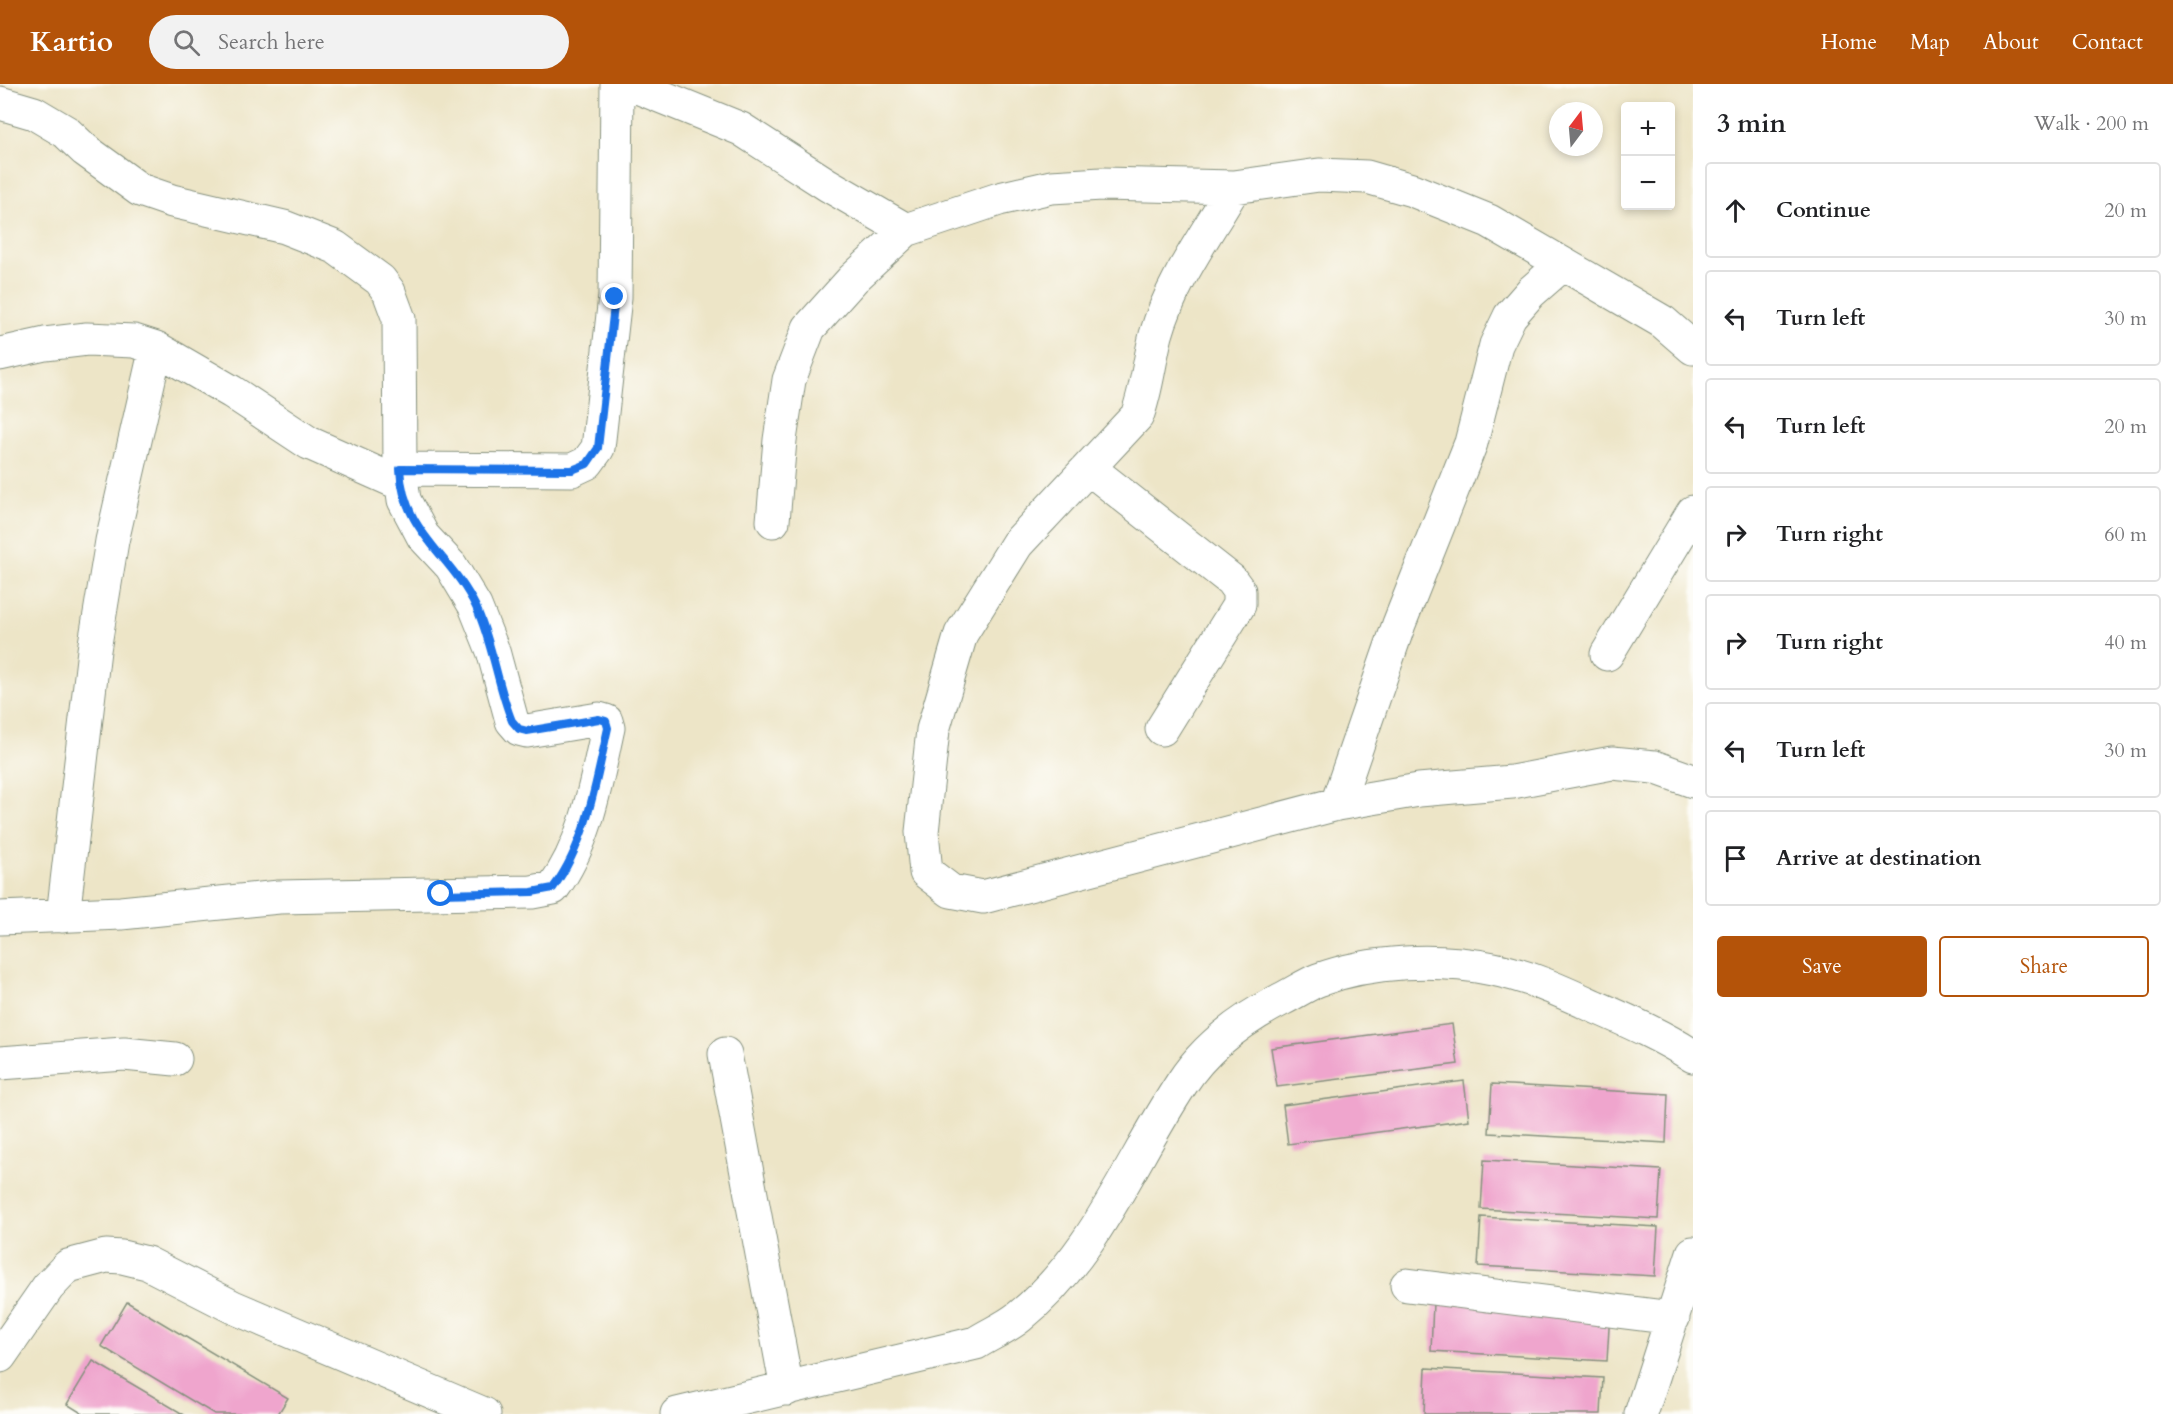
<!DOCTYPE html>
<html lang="en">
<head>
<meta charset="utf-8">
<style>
	:root { --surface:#fff; --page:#f2f2f2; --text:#202124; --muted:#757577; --line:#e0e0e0; --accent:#b45309 }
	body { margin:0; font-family:Cardo,serif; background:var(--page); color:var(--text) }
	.controls { position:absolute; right:18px; top:18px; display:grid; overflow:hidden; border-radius:6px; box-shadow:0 3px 9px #0003 }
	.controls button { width:54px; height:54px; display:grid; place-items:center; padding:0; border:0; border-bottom:2px solid var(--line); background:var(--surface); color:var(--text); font:30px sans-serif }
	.compass { position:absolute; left:1549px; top:18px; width:54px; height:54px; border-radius:50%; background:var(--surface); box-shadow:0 3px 9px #0003; rotate:16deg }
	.stop { position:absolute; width:18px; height:18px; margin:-14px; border:4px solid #1a73e8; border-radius:50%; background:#fff }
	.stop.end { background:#1a73e8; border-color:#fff; box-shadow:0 2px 6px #0008 }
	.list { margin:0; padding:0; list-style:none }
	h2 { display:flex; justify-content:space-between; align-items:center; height:78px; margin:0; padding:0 24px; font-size:26px }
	h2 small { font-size:20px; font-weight:400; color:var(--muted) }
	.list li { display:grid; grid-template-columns:39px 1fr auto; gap:18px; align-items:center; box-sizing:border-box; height:96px; margin:0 12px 12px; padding:0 12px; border:2px solid var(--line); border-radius:6px }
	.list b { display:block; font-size:22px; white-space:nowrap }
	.list em { font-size:20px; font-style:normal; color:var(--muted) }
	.actions { display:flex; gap:12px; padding:18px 24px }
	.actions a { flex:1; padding:14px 0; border:2px solid var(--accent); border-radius:6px; text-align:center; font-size:21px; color:var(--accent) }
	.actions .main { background:var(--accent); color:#fff }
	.icon { flex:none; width:33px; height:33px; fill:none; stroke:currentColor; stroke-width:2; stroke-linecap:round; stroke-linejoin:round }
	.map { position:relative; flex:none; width:1693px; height:1330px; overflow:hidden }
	header { display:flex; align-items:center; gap:36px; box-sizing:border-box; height:84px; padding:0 30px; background:var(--accent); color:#fff }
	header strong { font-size:28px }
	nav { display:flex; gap:33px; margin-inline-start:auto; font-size:21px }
	.search { width:420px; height:54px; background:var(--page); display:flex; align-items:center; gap:15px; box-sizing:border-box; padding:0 21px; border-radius:33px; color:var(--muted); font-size:22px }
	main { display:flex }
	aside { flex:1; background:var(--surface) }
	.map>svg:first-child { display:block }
</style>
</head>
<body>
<header>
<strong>Kartio</strong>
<div class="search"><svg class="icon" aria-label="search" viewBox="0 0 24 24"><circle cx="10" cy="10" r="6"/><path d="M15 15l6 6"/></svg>Search here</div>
<nav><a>Home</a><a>Map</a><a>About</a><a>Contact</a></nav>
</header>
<main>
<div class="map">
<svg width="1693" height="1330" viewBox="0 0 1693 1330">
	<rect width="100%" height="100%" fill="#fdfcf7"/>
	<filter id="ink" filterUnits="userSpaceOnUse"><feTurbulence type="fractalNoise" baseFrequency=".0167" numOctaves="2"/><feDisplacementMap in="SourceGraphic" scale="12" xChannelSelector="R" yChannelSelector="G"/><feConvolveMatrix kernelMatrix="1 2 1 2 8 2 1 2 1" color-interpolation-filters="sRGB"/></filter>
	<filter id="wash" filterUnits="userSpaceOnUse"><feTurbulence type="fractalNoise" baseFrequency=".008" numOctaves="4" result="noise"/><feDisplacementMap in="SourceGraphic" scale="24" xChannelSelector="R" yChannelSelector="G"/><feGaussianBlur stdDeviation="1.35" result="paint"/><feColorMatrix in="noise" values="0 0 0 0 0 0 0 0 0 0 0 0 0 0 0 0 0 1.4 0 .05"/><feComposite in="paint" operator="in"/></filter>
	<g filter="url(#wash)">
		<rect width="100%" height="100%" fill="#ede5c7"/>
		<g id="blocks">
			<!-- building -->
			<path fill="#efa5cd" d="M1452,940l6,40 -181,23 -6,-39z
				M1464,997l5,39 -181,24 -5,-39z
				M1492,1000l176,10 -2,49 -177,-10z
				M1484,1076l177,10 -3,49 -177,-10z
				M1481,1133l177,10 -3,49 -177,-10z
				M127,1218l161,96 -10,16h-64l-113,-68z
				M1433,1218l177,10 -3,49 -176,-10z
				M93,1277l90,53h-100l-16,-10z
				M1426,1284l177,10 -2,36h-177z"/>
		</g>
	</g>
	<g filter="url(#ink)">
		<use href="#blocks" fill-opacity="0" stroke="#86917e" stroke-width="1.5"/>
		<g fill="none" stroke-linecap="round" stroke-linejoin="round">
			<!-- minor casing -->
			<g stroke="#86917e" stroke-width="35">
				<path id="minor" d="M630,0l111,45 87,56 78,45 93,-31 52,-12 51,-3 132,3 85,-12 48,2 45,13 77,31 174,101 30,26
					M0,19l34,10 32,19 19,18 55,40 32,11 112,26 51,20 45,33 9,12 10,27 1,150 4,31 19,36 28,30 24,40 18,45 19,70 7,8 8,2 72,-12 7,2 2,7c-12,54 -21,114 -55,160l-21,4 -253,5 -158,16 -121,5
					M1234,103c-27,47 -63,95 -78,148 -7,27 -9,54 -19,81l-120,128 -56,90 -28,96 -11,102 4,40 25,19 32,6 354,-93 82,-14 93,-8 100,-19 42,4 39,14
					M0,270l45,-10 42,-5 47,2 22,7 76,44 77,51 92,41
					M400,385l172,1 15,-7 11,-15 17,-151 2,-213
					M1090,385l141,111 8,11v14l-77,124
					M773,437l7,-81 9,-60 20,-52 44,-49 53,-49
					M1607,570l86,-142
					M1337,720l62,-180 72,-181 25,-98 14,-29 21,-24 32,-28
					M63,832l31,-266 18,-109 44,-193
					M725,970l62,335
					M0,979l124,-9 51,5
					M1407,1201l266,33
					M0,1272l48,-69 20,-21 38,-10 16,1 25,6 86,44 251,107
					M677,1330l299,-71c14,-9 31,-16 43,-26 77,-62 110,-154 163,-234 24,-37 61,-64 100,-84 12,-6 24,-14 36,-19 54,-20 120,-22 175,-11 36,7 70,23 103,38 34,15 66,29 97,49
					M1641,1330l52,-161"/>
			</g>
			<!-- minor -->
			<use href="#minor" stroke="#fff" stroke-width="33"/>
		</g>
	</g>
	<g fill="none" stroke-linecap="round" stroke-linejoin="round" filter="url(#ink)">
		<!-- route -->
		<path stroke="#1a73e8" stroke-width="8" d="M441,810l91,-2 21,-4c34,-46 43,-106 55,-160l-2,-7 -7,-2 -72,12 -8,-2 -7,-8c-15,-37 -19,-77 -36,-114 -25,-53 -73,-74 -76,-138l172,1 15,-6 11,-16 17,-151"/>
	</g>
</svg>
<div class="controls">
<button>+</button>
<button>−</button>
</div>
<svg class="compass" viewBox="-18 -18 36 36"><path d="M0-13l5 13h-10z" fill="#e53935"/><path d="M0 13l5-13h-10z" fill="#757577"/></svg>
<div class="stop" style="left:441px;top:810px"></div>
<div class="stop end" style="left:615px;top:213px"></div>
</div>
<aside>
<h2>3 min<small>Walk · 200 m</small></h2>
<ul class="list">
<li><svg class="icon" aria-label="ahead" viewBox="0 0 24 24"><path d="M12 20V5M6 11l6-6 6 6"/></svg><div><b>Continue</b></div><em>20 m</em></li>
<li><svg class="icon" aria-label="left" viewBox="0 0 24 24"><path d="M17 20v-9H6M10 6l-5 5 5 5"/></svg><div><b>Turn left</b></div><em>30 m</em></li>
<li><svg class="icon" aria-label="left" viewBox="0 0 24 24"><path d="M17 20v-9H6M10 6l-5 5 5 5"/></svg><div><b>Turn left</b></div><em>20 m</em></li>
<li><svg class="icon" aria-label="right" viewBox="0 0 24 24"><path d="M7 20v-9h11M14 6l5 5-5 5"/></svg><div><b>Turn right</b></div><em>60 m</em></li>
<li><svg class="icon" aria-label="right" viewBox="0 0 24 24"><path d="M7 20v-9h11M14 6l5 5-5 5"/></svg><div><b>Turn right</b></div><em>40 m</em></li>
<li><svg class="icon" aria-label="left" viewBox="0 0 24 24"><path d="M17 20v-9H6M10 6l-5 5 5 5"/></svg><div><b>Turn left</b></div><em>30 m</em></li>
<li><svg class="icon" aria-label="arrive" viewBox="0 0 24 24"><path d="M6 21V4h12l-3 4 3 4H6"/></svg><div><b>Arrive at destination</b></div></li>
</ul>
<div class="actions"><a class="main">Save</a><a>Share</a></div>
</aside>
</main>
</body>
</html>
